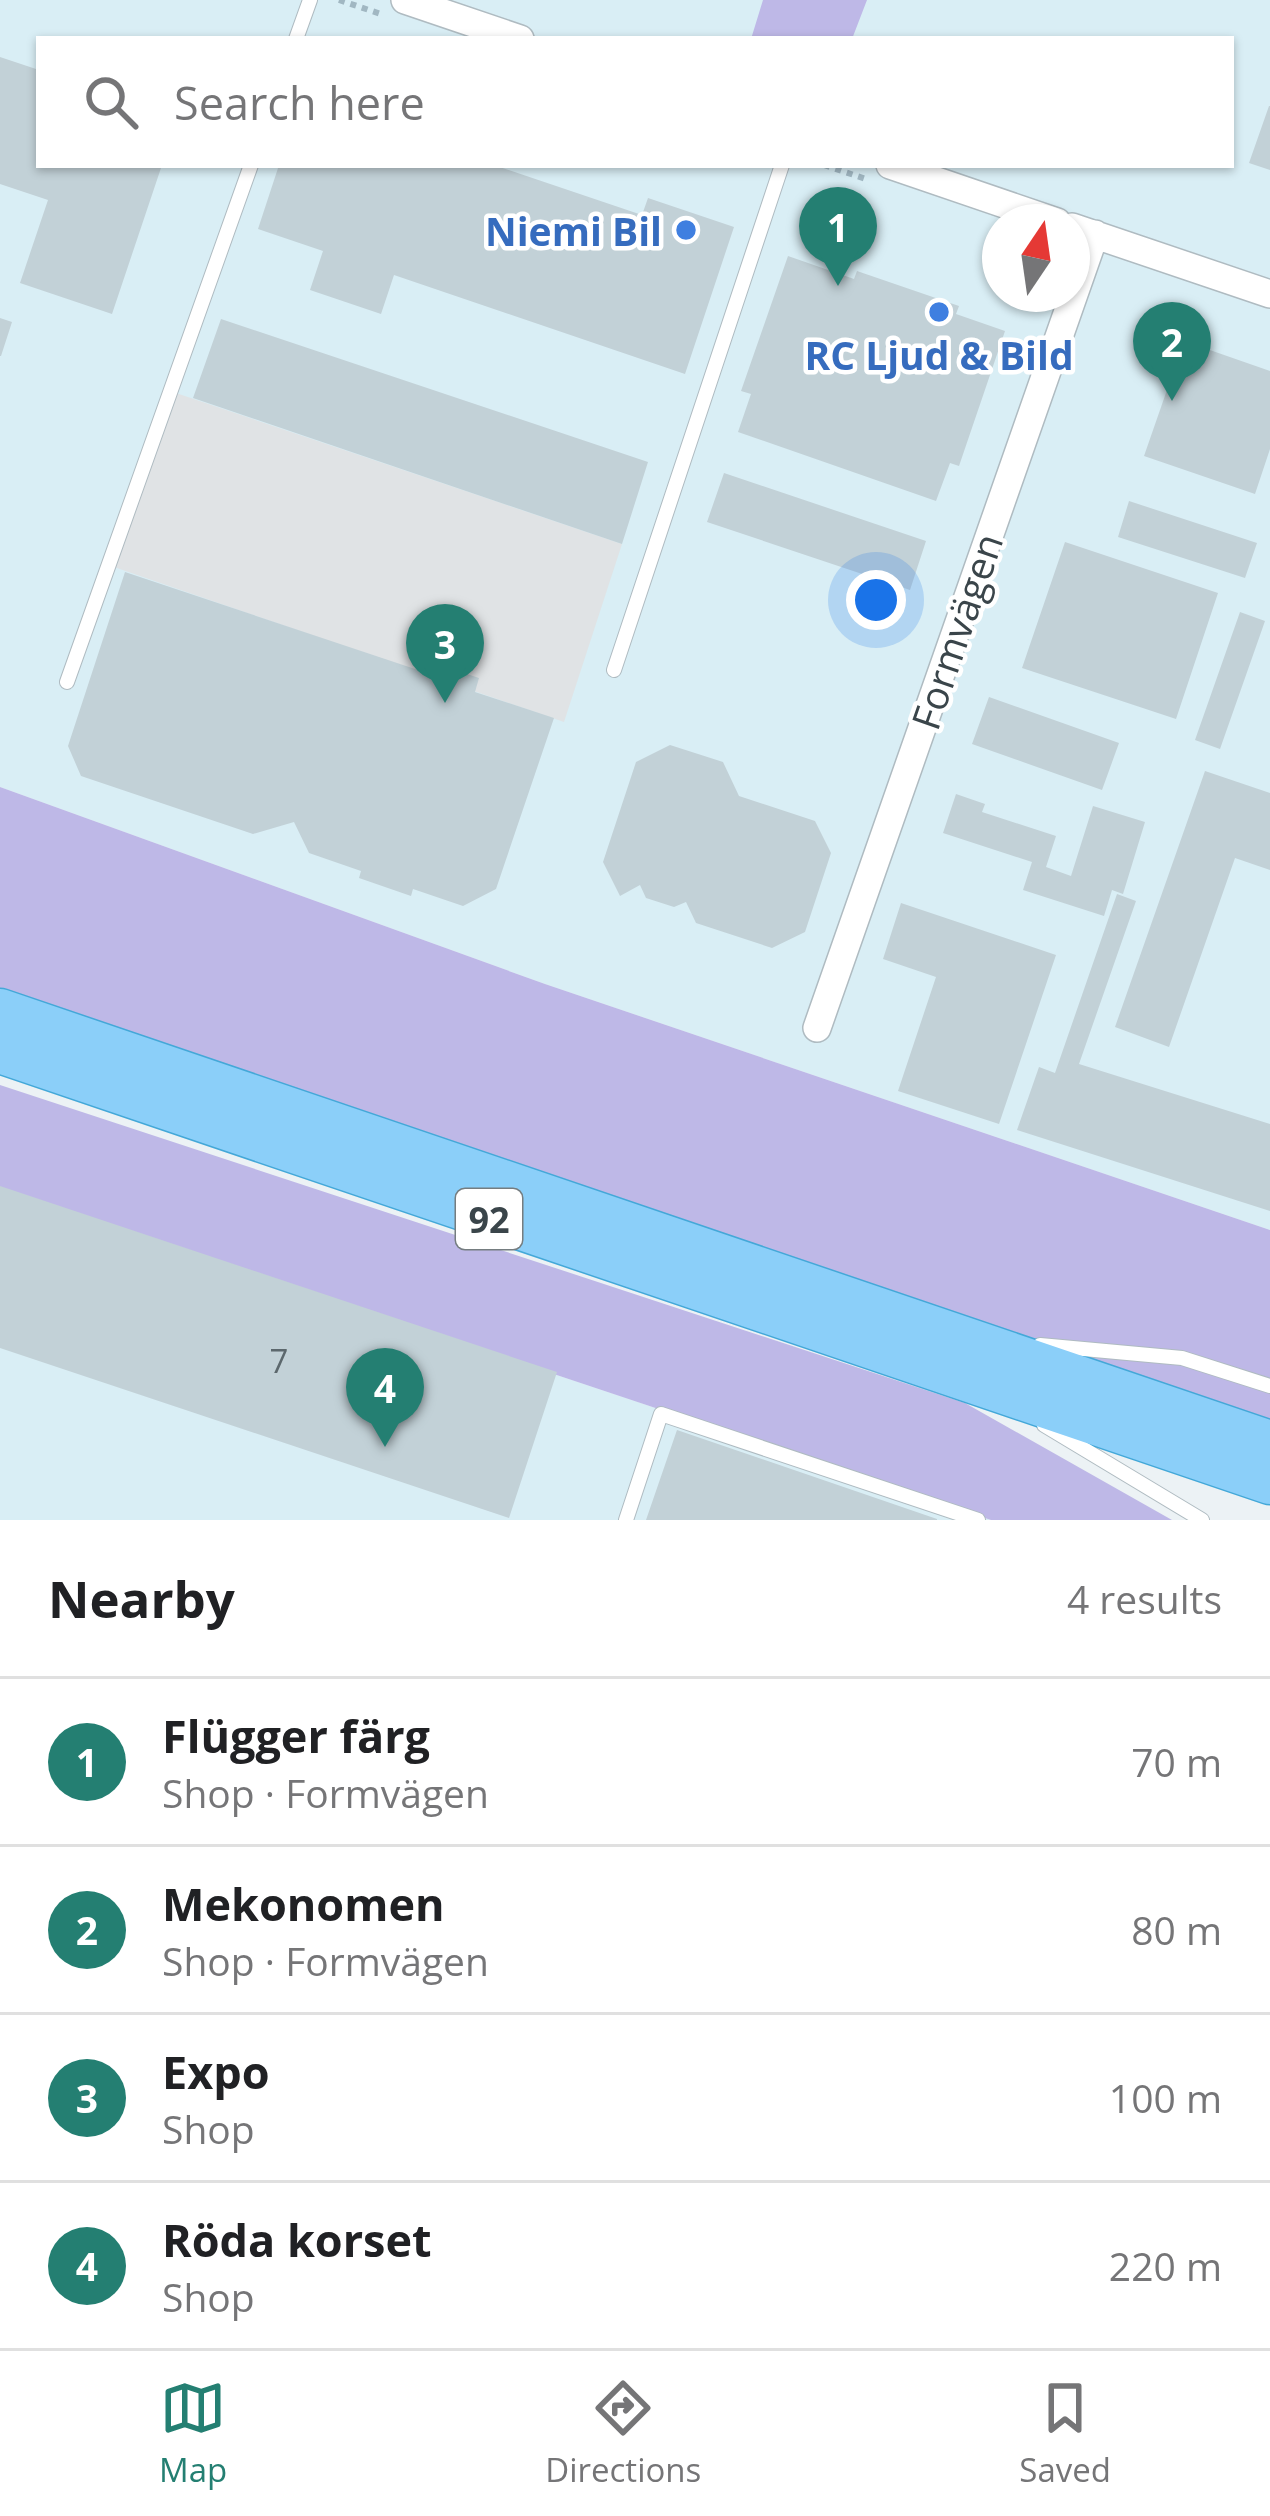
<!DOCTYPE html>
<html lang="en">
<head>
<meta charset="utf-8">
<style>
	:root { --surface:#fff; --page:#f6f6f6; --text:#202124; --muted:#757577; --line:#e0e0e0; --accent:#247f72 }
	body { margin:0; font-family:"Open Sans",sans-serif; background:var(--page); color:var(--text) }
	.compass { position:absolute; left:982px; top:204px; width:108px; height:108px; border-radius:50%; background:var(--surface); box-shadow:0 3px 9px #0004; rotate:13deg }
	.you { position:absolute; left:876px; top:600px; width:42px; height:42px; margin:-30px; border:9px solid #fff; border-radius:50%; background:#1a73e8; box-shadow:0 0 0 18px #1a73e833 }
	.badge { display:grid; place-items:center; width:78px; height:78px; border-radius:50%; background:var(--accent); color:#fff; font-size:39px; font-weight:700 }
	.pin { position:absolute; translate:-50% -99px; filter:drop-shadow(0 3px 6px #0008) }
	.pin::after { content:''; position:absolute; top:63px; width:42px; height:36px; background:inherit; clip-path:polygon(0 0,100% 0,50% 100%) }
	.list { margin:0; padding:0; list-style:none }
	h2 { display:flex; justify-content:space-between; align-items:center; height:156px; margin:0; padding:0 48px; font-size:51px }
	h2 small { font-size:39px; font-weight:400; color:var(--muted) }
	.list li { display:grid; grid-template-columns:78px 1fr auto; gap:36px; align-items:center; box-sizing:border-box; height:168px; padding:0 48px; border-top:3px solid var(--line) }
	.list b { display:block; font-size:45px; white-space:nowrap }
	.list p { margin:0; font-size:39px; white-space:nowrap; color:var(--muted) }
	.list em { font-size:39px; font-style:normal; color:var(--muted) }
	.icon { flex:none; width:66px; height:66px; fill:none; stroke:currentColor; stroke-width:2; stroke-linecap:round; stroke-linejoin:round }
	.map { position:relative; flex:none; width:1270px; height:1520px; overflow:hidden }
	.search { position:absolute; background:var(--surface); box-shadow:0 3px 9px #0004; left:36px; right:36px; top:36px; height:132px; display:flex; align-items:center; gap:30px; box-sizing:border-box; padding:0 42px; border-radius:0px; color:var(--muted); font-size:45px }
	.sheet { height:828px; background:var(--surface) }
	nav { display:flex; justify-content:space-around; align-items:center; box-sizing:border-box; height:168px; border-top:3px solid var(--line); background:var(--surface); font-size:33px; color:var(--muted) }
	nav a { display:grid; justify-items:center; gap:6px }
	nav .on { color:var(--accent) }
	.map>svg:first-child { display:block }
</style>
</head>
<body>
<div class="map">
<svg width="1270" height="1520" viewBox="0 0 1270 1520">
	<rect width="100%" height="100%" fill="#ecf2f5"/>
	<!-- commercial -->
	<path fill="#d9eef5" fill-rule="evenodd" d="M0,0h1270v1230l-725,-246 -545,-197zM39,39h1192v126h-1192zM1000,222h72v72h-72z
		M0,1189l991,331h-991z"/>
	<!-- green -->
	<path fill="#beb8e7" d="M763,0h104l-15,39h-101z
		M0,787l545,197 725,246v193l-1270,-433z
		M0,1085l965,318 207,117h-181l-991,-331z"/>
	<!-- parking -->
	<path fill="#e0e3e5" d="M176,393l446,151 -58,178 -450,-155z"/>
	<!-- building -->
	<path fill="#c2d1d7" d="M0,57l39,13v95h123l-50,149 -92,-31 28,-83 -48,-16z
		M1269,106h1v64l-21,-7z
		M279,165h215l148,50 6,-17 86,29 -49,147 -291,-99 -13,39 -71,-24 13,-39 -65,-22z
		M788,256l66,23 3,-8 102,35 -3,8 49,17 -46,135 -9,-3 -14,38 -198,-69 13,-38 -10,-3z
		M0,318l12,4 -11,34h-1z
		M221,319l427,143 -26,82 -429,-146z
		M1184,341l86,30v78l-15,45 -111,-38z
		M724,473l202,68 -16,49 -203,-68z
		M1129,501l128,42 -12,35 -127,-41z
		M1065,542l153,51 -42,126 -154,-51z
		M125,572l302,101 4,-11 48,16 -4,14 79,26 -58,171 -33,17 -50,-17 -2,7 -52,-18 2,-7 -52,-18 -15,-31 -41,12 -172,-58 -13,-30z
		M1240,612l25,9 -45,128 -25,-9z
		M989,697l130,46 -17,47 -130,-46z
		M670,745l53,17 16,34 76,25 16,32 -26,79 -33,16 -76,-25 -10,-21 -12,5 -28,-9 -6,-13 -20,11 -17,-34 33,-100z
		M1205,771l65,22v77l-35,-12 -66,189 -54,-20z
		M956,794l29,10 -3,8 74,24 -10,31 25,9 22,-70 52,16 -22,72 -11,-4 -8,26 -81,-26 9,-28 -89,-29z
		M1117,894l19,7 -57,163 191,60v87l-253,-81 22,-63 16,6z
		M901,903l155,52 -57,169 -101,-33 38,-114 -53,-18z
		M0,1186l557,186 -48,146 -509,-170z
		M677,1430l260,89v1h-291z"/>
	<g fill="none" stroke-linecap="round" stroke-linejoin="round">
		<!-- service casing -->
		<g stroke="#afbbc1" stroke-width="16">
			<path id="service" d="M296,39l14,-39
				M614,670l168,-505
				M67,682l184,-517
				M1040,1345l142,13 88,28
				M1044,1425l158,95
				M626,1520l35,-106 317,106"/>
		</g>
		<!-- minor casing -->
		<g stroke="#afbbc1" stroke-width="30">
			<path id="minor" d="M405,0l115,39
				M890,165l167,57
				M1072,227l198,67
				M817,1028l278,-794"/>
		</g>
		<!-- trunk casing -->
		<g stroke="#44a8d8" stroke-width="45">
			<path id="trunk" d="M0,1010l1270,432
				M0,1052l1270,431"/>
		</g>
		<!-- path -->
		<path stroke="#a1b7c2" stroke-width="6" stroke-dasharray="6 6" stroke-linecap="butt" d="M339,0l42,14
			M824,165l42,14"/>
		<!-- service -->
		<use href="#service" stroke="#fff" stroke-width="14"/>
		<!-- minor -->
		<use href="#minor" stroke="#fff" stroke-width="27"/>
		<!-- trunk -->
		<use href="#trunk" stroke="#8bcff9" stroke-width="42"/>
	</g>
	<!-- markers -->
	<g fill="#3f7fe0" stroke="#fff" stroke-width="4.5">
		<circle cx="686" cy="230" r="12"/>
		<circle cx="939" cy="312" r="12"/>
	</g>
	<g text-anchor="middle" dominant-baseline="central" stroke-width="9" stroke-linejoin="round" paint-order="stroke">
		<!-- number labels -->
		<g font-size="33" fill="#5c686d">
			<text x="279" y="1360">7</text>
		</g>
		<!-- shield labels -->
		<rect fill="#fff" stroke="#757d80" stroke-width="3" x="456" y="1189" width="66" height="60" rx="9"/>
		<g font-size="36" font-weight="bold" fill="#3a454a">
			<text x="489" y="1219">92</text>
		</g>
		<!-- shop labels -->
		<g font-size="39" font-weight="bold" fill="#366cbe" stroke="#fff" text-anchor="end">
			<text x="662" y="230">Niemi Bil</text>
			<text x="939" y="354" text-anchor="middle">RC Ljud &amp; Bild</text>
		</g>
		<!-- street labels -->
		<g font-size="39" fill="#3a454a" stroke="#fff">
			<text transform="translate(956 631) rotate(-71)">Formvägen</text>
		</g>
	</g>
</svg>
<svg class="compass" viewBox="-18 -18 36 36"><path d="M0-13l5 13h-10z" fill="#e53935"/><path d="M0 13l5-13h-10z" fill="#757577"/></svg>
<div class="you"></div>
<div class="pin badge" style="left:838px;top:286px">1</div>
<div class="pin badge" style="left:1172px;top:401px">2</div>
<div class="pin badge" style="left:445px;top:703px">3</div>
<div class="pin badge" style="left:385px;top:1447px">4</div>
<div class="search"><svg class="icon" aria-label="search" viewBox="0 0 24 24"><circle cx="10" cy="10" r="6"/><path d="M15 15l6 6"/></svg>Search here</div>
</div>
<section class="sheet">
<h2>Nearby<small>4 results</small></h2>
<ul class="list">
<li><span class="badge">1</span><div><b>Flügger färg</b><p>Shop · Formvägen</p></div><em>70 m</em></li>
<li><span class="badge">2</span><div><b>Mekonomen</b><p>Shop · Formvägen</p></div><em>80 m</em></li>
<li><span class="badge">3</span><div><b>Expo</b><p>Shop</p></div><em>100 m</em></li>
<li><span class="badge">4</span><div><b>Röda korset</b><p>Shop</p></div><em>220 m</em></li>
</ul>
</section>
<nav>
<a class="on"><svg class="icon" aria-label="map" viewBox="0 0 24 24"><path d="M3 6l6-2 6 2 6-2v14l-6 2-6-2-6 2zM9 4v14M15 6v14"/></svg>Map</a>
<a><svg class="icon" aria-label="directions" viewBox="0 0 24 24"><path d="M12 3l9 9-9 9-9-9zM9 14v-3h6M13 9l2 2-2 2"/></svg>Directions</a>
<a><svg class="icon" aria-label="saved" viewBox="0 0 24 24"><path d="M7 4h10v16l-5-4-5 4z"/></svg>Saved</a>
</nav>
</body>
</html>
